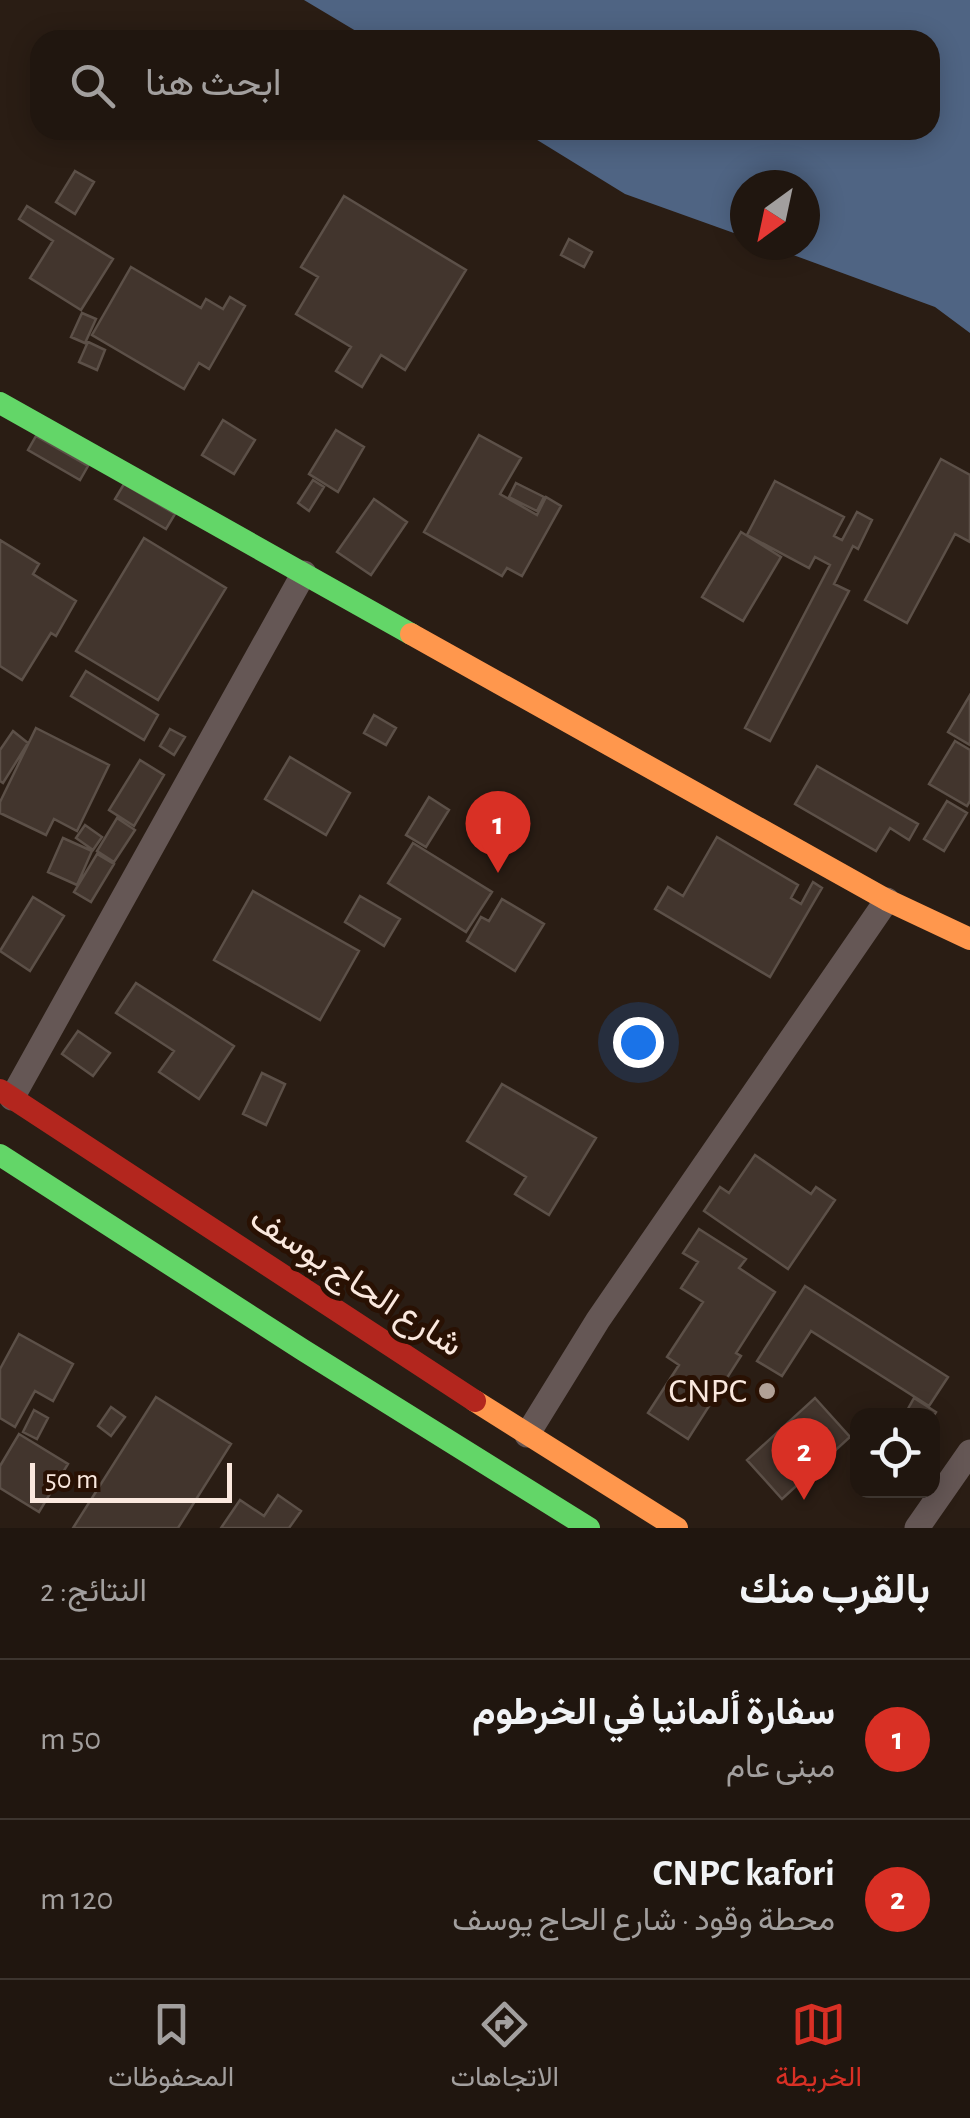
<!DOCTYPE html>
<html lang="ar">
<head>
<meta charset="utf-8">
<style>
	:root { --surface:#20160f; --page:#281f18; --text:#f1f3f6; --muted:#a29f9e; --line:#3d352f; --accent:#d93025 }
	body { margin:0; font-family:"Alegreya Sans",Vazirmatn,sans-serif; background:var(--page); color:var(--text); direction:rtl }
	.controls { position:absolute; right:30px; bottom:30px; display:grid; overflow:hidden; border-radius:20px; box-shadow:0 5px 25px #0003 }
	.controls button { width:90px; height:90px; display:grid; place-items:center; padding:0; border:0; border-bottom:2px solid var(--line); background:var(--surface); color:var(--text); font:50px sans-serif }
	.compass { position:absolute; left:730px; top:170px; width:90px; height:90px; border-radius:50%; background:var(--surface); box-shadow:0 5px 25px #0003; rotate:213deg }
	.scale { position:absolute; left:30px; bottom:25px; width:202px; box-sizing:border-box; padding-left:10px; border:5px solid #fae8de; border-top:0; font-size:28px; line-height:35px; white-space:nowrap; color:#fae8de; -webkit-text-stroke:8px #291103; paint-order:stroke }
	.you { position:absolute; left:638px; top:1042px; width:35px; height:35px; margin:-25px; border:8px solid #fff; border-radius:50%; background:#1a73e8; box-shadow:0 0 0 15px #1a73e833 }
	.badge { display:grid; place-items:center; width:65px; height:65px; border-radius:50%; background:var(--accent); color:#fff; font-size:32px; font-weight:700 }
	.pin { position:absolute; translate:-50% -82px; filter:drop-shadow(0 2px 5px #0008) }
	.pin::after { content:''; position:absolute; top:52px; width:35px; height:30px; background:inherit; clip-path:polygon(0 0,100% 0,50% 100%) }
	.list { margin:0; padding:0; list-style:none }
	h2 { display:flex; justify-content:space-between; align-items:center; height:130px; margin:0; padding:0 40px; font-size:42px }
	h2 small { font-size:32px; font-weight:400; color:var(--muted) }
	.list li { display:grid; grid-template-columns:65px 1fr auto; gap:30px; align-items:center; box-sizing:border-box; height:160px; padding:0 40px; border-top:2px solid var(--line) }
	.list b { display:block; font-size:38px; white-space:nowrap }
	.list p { margin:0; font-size:32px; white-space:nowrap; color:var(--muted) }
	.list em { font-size:32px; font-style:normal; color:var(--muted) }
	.icon { flex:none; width:55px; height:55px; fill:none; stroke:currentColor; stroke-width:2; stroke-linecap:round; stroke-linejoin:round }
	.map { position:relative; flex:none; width:970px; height:1528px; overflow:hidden; direction:ltr }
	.search { position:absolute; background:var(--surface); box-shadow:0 5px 25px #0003; left:30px; right:30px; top:30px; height:110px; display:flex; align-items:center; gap:25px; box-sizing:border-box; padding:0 35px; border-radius:30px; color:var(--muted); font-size:38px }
	.sheet { height:450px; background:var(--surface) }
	nav { display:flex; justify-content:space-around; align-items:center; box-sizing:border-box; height:140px; border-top:2px solid var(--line); background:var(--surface); font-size:28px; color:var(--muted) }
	nav a { display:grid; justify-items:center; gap:5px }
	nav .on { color:var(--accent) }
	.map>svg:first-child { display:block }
</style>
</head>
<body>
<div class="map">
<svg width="970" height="1528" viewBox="0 0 970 1528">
	<rect width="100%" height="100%" fill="#2a1d14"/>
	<!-- water -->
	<path fill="#4f6483" d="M304,0h666v333l-35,-26 -169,-62h39v-60h-60v52l-120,-43 -104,-64h409v-90h-559z"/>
	<!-- building -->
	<path fill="#42352d" stroke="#5c5048" stroke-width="2.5" d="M75,171l19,11 -19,32 -19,-12z
		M344,196l122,74 -61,100 -24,-15 -19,32 -26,-16 15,-24 -55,-33 22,-37 -17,-10z
		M27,206l86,53 -32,51 -51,-32 23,-37 -34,-22z
		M569,239l23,13 -8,15 -23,-12z
		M131,267l70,41 5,-9 17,10 7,-12 15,9 -36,63 -10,-6 -15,26 -92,-54z
		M82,313l14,6 -10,22 19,9 -8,20 -18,-8 8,-18 -16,-7z
		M223,420l32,20 -21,34 -32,-19z
		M336,430l28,17 -26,45 -29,-18z
		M479,435l42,23 -21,36 37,21 9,-18 15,9 -39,70 -15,-8 -5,8 -78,-44z
		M36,436l52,30 -8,14 -52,-30z
		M941,459l29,16v67l-15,-8 -48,89 -42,-23z
		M313,480l11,7 -15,24 -11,-8z
		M775,481l69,36 -10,19 8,4 15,-28 15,8 -14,29 -5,-3 -19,38 15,7 -79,150 -25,-13 85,-163 -15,-8 -6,11 -62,-33z
		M516,483l28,14 -7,14 -28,-14z
		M124,484l51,30 -9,15 -51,-30z
		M374,499l33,23 -36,53 -34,-23z
		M741,532l40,25 -38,64 -41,-24z
		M144,538l82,50 -68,112 -82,-49z
		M0,540l39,24 -6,10 43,27 -20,35 -5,-3 -29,47 -22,-14z
		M86,671l72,44 -14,25 -73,-44z
		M970,695v50l-22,-13z
		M374,715l22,13 -10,17 -22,-12z
		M36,728l73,37 -32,66 -23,-12 -8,16 -46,-22v-11z
		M170,729l15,8 -11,18 -14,-9z
		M13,731l15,12 -25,40 -3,-2v-31z
		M955,741l15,9v51l-3,5 -38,-22z
		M290,757l60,36 -24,42 -61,-36z
		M140,760l24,15 -30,51 -25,-16z
		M817,766l101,58 -9,16 -19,-12 -14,23 -81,-47z
		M429,797l20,13 -23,37 -20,-12z
		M947,801l20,12 -23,38 -20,-12z
		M117,818l18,12 -21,32 -17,-11z
		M85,825l17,12 -9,13 -17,-12z
		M717,837l81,48 -7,13 10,6 12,-22 9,6 -52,89 -115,-68 13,-22 15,9z
		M63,838l29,13 -15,34 -29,-13z
		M413,843l79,49 -26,40 -78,-49z
		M97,854l17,10 -23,38 -17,-10z
		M253,891l106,60 -39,69 -106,-60z
		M360,896l40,23 -16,27 -39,-24z
		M33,897l31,19 -34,55 -30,-20z
		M502,899l42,25 -29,47 -48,-30 14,-24 8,4z
		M136,983l98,63 -35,53 -40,-27 15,-21 -58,-38z
		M78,1031l32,22 -17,23 -31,-22z
		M262,1073l23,11 -19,41 -23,-11z
		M502,1084l94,54 -47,77 -34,-21 11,-17 -59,-36z
		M755,1155l56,39 5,-7 19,13 -47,69 -84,-58 16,-24 9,6z
		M699,1229l47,30 -7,9 36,24 -39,61 5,3 -53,83 -40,-26 31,-48 -12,-8 36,-55 -22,-14 17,-26 -15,-9z
		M805,1286l143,91 -19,29 -118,-75 -29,45 -25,-15z
		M19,1334l54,30 -20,37 -18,-10 -20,36 -15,-9v-49z
		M156,1397l75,47 -53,84h-105z
		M815,1398l35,39 -68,62 -35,-39z
		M914,1398l22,14 -4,6v-2h-28z
		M111,1407l14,10 -14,19 -13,-10z
		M34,1410l14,8 -11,21 -14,-7z
		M19,1434l49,30 -29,48 -39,-24v-22z
		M278,1495l23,16 -12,17h-68l19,-28 24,16z"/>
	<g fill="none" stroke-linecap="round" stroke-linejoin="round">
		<!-- street -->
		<path stroke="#655755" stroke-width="25" d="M12,1098l292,-525
			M527,1435l71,-115 289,-420
			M917,1528l53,-76"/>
		<!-- fast -->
		<path stroke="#63d668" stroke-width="22" d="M0,403l411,231
			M0,1155l303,195 286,178"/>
		<!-- slow -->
		<path stroke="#ff974d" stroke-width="22" d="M411,634l476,266 83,39
			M475,1401l202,127"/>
		<!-- jam -->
		<path stroke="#b3261e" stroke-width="22" d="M0,1090l475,311"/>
	</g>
	<!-- markers -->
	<circle fill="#b1a197" stroke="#291103" stroke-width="4" cx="767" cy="1391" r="10"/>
	<g text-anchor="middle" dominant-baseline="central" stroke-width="10" stroke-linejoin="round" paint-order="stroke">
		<!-- street labels -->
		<g font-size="35" fill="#fae8de" stroke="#291103">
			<text transform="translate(356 1282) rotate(33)">شارع الحاج يوسف</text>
		</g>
		<!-- poi labels -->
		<g font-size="35" fill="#fae8de" stroke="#291103" text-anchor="end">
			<text x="747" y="1391">CNPC</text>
		</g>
	</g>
</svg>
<div class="controls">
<button><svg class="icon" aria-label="locate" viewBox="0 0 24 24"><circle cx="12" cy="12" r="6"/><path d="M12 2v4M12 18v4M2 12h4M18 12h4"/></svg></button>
</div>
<svg class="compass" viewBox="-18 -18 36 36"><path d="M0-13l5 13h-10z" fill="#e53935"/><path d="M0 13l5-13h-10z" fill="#a29f9e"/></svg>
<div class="scale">50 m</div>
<div class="you"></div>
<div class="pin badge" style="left:498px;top:873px">1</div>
<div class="pin badge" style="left:804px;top:1500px">2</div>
<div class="search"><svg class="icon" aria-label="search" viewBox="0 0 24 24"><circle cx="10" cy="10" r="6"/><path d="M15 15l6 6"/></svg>ابحث هنا</div>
</div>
<section class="sheet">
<h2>بالقرب منك<small>النتائج: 2</small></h2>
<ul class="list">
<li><span class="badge">1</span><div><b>سفارة ألمانيا في الخرطوم</b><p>مبنى عام</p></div><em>50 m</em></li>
<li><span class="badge">2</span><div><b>CNPC kafori</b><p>محطة وقود · شارع الحاج يوسف</p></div><em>120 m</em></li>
</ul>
</section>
<nav>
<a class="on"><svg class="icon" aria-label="map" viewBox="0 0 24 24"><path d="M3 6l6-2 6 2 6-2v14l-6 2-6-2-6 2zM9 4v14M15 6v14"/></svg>الخريطة</a>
<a><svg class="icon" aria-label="directions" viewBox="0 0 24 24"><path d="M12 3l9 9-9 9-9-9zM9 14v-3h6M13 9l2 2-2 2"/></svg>الاتجاهات</a>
<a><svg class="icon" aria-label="saved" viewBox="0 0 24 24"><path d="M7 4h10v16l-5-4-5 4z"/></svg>المحفوظات</a>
</nav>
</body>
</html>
